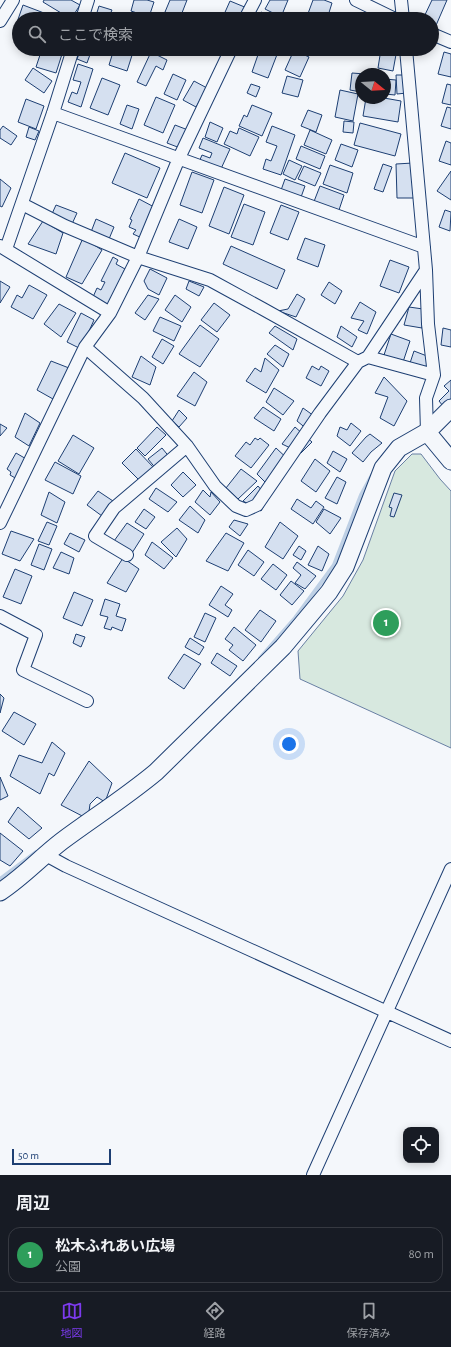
<!DOCTYPE html>
<html lang="ja">
<head>
<meta charset="utf-8">
<style>
	:root { --surface:#171b24; --page:#242831; --text:#f1f3f6; --muted:#9ea1a6; --line:#363941; --accent:#7c3aed }
	body { margin:0; font-family:"Alegreya Sans","Noto Sans JP",sans-serif; background:var(--page); color:var(--text) }
	.controls { position:absolute; right:12px; bottom:12px; display:grid; overflow:hidden; border-radius:8px; box-shadow:0 2px 10px #0003 }
	.controls button { width:36px; height:36px; display:grid; place-items:center; padding:0; border:0; border-bottom:1px solid var(--line); background:var(--surface); color:var(--text); font:20px sans-serif }
	.compass { position:absolute; left:355px; top:68px; width:36px; height:36px; border-radius:50%; background:var(--surface); box-shadow:0 2px 10px #0003; rotate:108deg }
	.scale { position:absolute; left:12px; bottom:10px; width:99px; box-sizing:border-box; padding-left:4px; border:2px solid #1d3f73; border-top:0; font-size:11px; line-height:14px; white-space:nowrap; color:#1d3f73; -webkit-text-stroke:3px #f4f7fb; paint-order:stroke }
	.you { position:absolute; left:289px; top:744px; width:14px; height:14px; margin:-10px; border:3px solid #fff; border-radius:50%; background:#1a73e8; box-shadow:0 0 0 6px #1a73e833 }
	.badge { display:grid; place-items:center; width:26px; height:26px; border-radius:50%; background:var(--accent); color:#fff; font-size:13px; font-weight:700 }
	.pin { position:absolute; translate:-50% -50%; border:2px solid #fff; box-shadow:0 1px 4px #0006 }
	.list { margin:0; padding:0; list-style:none }
	h2 { display:flex; justify-content:space-between; align-items:center; height:52px; margin:0; padding:0 16px; font-size:17px }
	h2 small { font-size:13px; font-weight:400; color:var(--muted) }
	.list li { display:grid; grid-template-columns:26px 1fr auto; gap:12px; align-items:center; box-sizing:border-box; height:56px; margin:0 8px 8px; padding:0 8px; border:1px solid var(--line); border-radius:12px }
	.list b { display:block; font-size:15px; white-space:nowrap }
	.list p { margin:0; font-size:13px; white-space:nowrap; color:var(--muted) }
	.list em { font-size:13px; font-style:normal; color:var(--muted) }
	.icon { flex:none; width:22px; height:22px; fill:none; stroke:currentColor; stroke-width:2; stroke-linecap:round; stroke-linejoin:round }
	.map { position:relative; flex:none; width:451px; height:1175px; overflow:hidden }
	.search { position:absolute; background:var(--surface); box-shadow:0 2px 10px #0003; left:12px; right:12px; top:12px; height:44px; display:flex; align-items:center; gap:10px; box-sizing:border-box; padding:0 14px; border-radius:22px; color:var(--muted); font-size:15px }
	.sheet { height:116px; background:var(--surface) }
	nav { display:flex; justify-content:space-around; align-items:center; box-sizing:border-box; height:56px; border-top:1px solid var(--line); background:var(--surface); font-size:11px; color:var(--muted) }
	nav a { display:grid; justify-items:center; gap:2px }
	nav .on { color:var(--accent) }
	.map>svg:first-child { display:block }
</style>
</head>
<body>
<div class="map">
<svg width="451" height="1175" viewBox="0 0 451 1175">
	<rect width="100%" height="100%" fill="#f4f7fb"/>
	<!-- green -->
	<path fill="#d7e8df" stroke="#687fa3" d="M412,454h9l19,25 11,12v257l-151,-69 -2,-28 45,-55 20,-36 32,-89z"/>
	<g fill="none" stroke-linecap="round" stroke-linejoin="round">
		<!-- stream -->
		<path stroke="#bed0e5" stroke-width="4" d="M260,658l35,-40 39,-53 27,-70 11,-20
			M0,879l36,-27"/>
	</g>
	<!-- building -->
	<path fill="#d5e0f0" stroke="#1d3f73" d="M44,0h27l9,5 -9,14 -28,-17z
		M134,0h13l7,2 -5,15 -18,-6z
		M170,0h17l-7,18 -15,-6z
		M270,0h18l-7,17 -16,-8z
		M313,0h11l8,3 -5,16h-21z
		M432,0h15l-13,30 -2,-1v-10h-9z
		M230,1l17,7 -5,11h-20z
		M23,5l21,8 -2,6h-23v14l-5,-2z
		M99,6l13,4 -4,9h-13z
		M261,12l16,7h-19z
		M50,49h7l6,2 -7,22 -20,-6 5,-15 8,2z
		M81,49h11l-5,14 -10,-4z
		M114,49h20l-7,22 -18,-6z
		M209,49h18l-4,7z
		M260,49h11l7,3 -10,26 -16,-6z
		M381,49h16l-4,22 -15,-3z
		M294,50l15,7 -9,20 -15,-7z
		M151,52l16,8 -4,10 -7,-4 -10,20 -9,-4z
		M444,52l7,2v23l-13,-3z
		M78,64l15,5 -12,38 -13,-5 4,-10 5,2 4,-12 -8,-2z
		M33,68l19,13 -8,12 -19,-13z
		M352,73l13,1h-4v18l-11,-2z
		M173,74l13,6 -9,20 -13,-6z
		M396,75h11v18l-10,1z
		M287,76l16,4 -5,17 -16,-4z
		M102,78l18,7 -12,30 -18,-7z
		M385,79l11,1 -1,15 -10,-1z
		M194,81l13,7 -11,19 -13,-7z
		M251,84l9,3 -4,10 -9,-4z
		M447,84l4,1v20l-9,-2z
		M340,90l18,4 -5,27 -18,-4z
		M156,97l19,8 -12,28 -19,-8z
		M366,98h18l17,3 -3,21 -35,-6z
		M26,99l18,7 -8,23 -18,-7z
		M127,105l12,4 -7,20 -12,-5z
		M252,105l20,8 -10,23 -23,-10 5,-11 3,2z
		M447,107l4,1v21l-10,-3z
		M308,110l14,5 -6,17 -15,-6z
		M344,121l10,1 -1,11 -10,-1z
		M210,122l13,6 -6,14 -12,-5z
		M360,123l41,11 -6,22 -41,-11z
		M175,125l13,5 -8,18 -13,-5z
		M3,126l14,10 -6,9 -11,-7v-8z
		M272,126l23,9 -14,40 -18,-6 3,-10 5,2 6,-15 -11,-4z
		M29,127l10,4 -4,9 -9,-3z
		M239,128l20,9 -9,19 -26,-12 6,-13 7,3z
		M310,130l22,10 -6,14 -22,-9z
		M203,138l27,11 -10,22 -21,-9 3,-7 8,3 2,-5 -13,-5z
		M446,141l5,2v22l-12,-4z
		M341,144l17,6 -6,17 -17,-7z
		M301,146l24,10 -5,13 -24,-10z
		M125,153l35,15 -13,30 -35,-15z
		M289,160l13,6 -7,14 -12,-6z
		M413,163l1,35h-17l-1,-34z
		M383,164l9,3 -9,25 -9,-3z
		M330,165l23,8 -6,20 -24,-9z
		M304,166l17,7 -6,13 -17,-7z
		M451,171v29l-14,-9z
		M192,172l22,8 -12,33 -22,-8z
		M0,179l11,9 -9,19 -2,-1z
		M285,179l20,7 -5,14 -20,-7z
		M320,186l24,9 -6,18 -25,-9z
		M224,187l20,8 -15,39 -20,-8z
		M139,199l17,9 -14,30 -9,-4 3,-4 -7,-3 3,-7 -2,-1z
		M244,204l21,8 -12,33 -22,-8z
		M56,205l21,8 -5,11 -21,-8z
		M281,205l18,7 -11,28 -18,-7z
		M445,210l6,2 -1,19 -11,-4z
		M96,219l18,8 -5,12 -18,-7z
		M179,219l18,8 -9,22 -19,-7z
		M43,221l20,12 -7,21 -28,-10z
		M83,238l19,12 -20,34 -16,-7z
		M305,238l20,7 -7,22 -21,-8z
		M231,246l54,24 -8,19 -54,-25z
		M113,257l5,3 -2,4 9,5 -17,36 -15,-8 4,-9 4,2 4,-8 -4,-1z
		M390,260l19,7 -10,26 -19,-7z
		M150,269l17,9 -8,17 -11,-6 -4,-8z
		M0,281l10,6 -10,16z
		M189,281l15,6 -5,9 -13,-7z
		M329,282l13,9 -7,13 -14,-9z
		M29,285l18,10 -14,24 -22,-12 6,-12 5,3z
		M297,294l8,5 -9,18 -18,-6 10,-2z
		M148,295l11,4 -14,21 -10,-7z
		M175,295l16,12 -9,15 -17,-12z
		M360,302l16,10 -9,22 -9,-4 6,-9 -13,-3z
		M214,303l16,12 -13,17 -16,-12z
		M59,304l17,9 -15,24 -17,-13z
		M409,307l14,2 -1,19 -18,-3z
		M81,313l13,7 -13,29 -14,-7z
		M160,317l21,9 -7,15 -21,-10z
		M200,325l19,14 -19,28 -21,-13z
		M275,326l22,13 -4,11 -24,-17z
		M341,326l16,11 -5,10 -15,-10z
		M443,328l8,2v17l-10,-2z
		M391,334l19,7 -7,21 -19,-7z
		M162,339l12,7 -11,18 -11,-7z
		M275,345l14,9 -6,13 -16,-13z
		M414,351l13,5 1,17 -19,-7z
		M141,356l15,11 -6,18 -18,-8z
		M265,358l14,12 -13,23 -20,-12 9,-13 6,4z
		M51,361l18,7 -16,31 -16,-9z
		M312,366l7,4 2,-4 8,5 -8,15 -15,-8z
		M194,372l13,10 -12,24 -18,-10z
		M384,377l23,24 -13,25 -14,-8 8,-21 -13,-4z
		M451,380v19l-8,7 -4,-5 10,-10 -5,-5z
		M274,388l20,13 -11,14 -17,-13z
		M263,407l18,12 -7,12 -20,-13z
		M303,408l18,13 -8,13 -16,-13z
		M179,410l8,8 -8,9 -7,-6z
		M25,413l15,10 -11,23 -14,-9z
		M351,423l10,8 -11,15 -13,-10 3,-9 7,3z
		M0,424l7,4 -7,8z
		M157,427l9,8 -21,21 -8,-8z
		M295,427l17,15 -11,11 -19,-9z
		M370,434l12,9 -11,9 -8,10 -11,-9 14,-16z
		M73,435l21,13 -15,26 -21,-13z
		M255,438l3,2 2,-2 9,7 -18,23 -16,-12 11,-14 4,3z
		M162,448l9,11 -14,11 -9,-11z
		M276,448l15,14 -18,28 -16,-16z
		M136,449l18,19 -14,13 -18,-18z
		M333,451l14,8 -7,13 -13,-9z
		M16,453l12,7 -11,19 -7,-4 1,-3 -4,-3z
		M315,459l15,12 -14,21 -15,-11z
		M55,462l26,14 -8,18 -28,-14z
		M241,469l16,12 -19,18 -12,-11z
		M183,472l13,13 -13,12 -12,-12z
		M337,477l9,5 -9,22 -12,-6z
		M258,486l10,12 -7,13 -18,-10z
		M156,488l21,14 -9,10 -19,-13z
		M203,490l7,7 1,-5 9,10 -10,13 -15,-13z
		M98,491l15,10 -11,15 -15,-11z
		M49,492l16,10 -8,21 -16,-8z
		M394,493l8,2 -8,22 -4,-1 2,-8 -3,-1z
		M297,499l14,9 5,-7 8,6 -11,17 -22,-15z
		M190,506l15,14 -7,13 -19,-13z
		M144,509l11,8 -9,12 -11,-7z
		M324,509l17,9 -11,16 -14,-12z
		M234,520l14,4 -8,12 -11,-9z
		M47,522l10,4 -8,19 -11,-4z
		M280,522l18,14 -15,23 -18,-12z
		M127,523l17,11 -12,19 -18,-12z
		M177,528l10,11 -11,18 -15,-15z
		M11,531l23,8 -14,22 -18,-7z
		M70,533l15,7 -6,12 -15,-8z
		M226,533l18,10 -16,28 -22,-10z
		M152,542l21,16 -9,11 -19,-14z
		M39,544l13,5 -8,21 -13,-5z
		M299,546l7,5 -5,9 -8,-5z
		M318,546l11,8 -7,17 -14,-6z
		M248,550l16,12 -10,14 -16,-11z
		M61,552l13,6 -5,16 -16,-6z
		M123,558l16,11 -13,23 -19,-9z
		M297,562l19,14 -11,13 -10,-6 6,-8 -8,-7z
		M273,564l14,11 -11,15 -15,-11z
		M15,569l17,7 -11,28 -18,-7z
		M291,581l13,10 -12,14 -12,-10z
		M221,586l12,8 -8,11 7,5 -4,7 -19,-12z
		M74,592l19,8 -11,26 -19,-8z
		M105,599l15,5 -4,12 10,3 -4,12 -10,-4 -1,3 -7,-2 4,-11 -8,-2z
		M260,610l16,11 -15,21 -16,-12z
		M205,613l11,5 -11,24 -11,-5z
		M234,627l22,18 -13,16 -14,-11 4,-5 -8,-6z
		M76,634l9,3 -4,10 -8,-4z
		M190,638l14,9 -5,8 -14,-8z
		M217,653l20,13 -7,10 -19,-13z
		M184,654l17,10 -17,25 -16,-11z
		M0,694l4,4 -4,15z
		M14,712l22,12 -12,21 -22,-14z
		M52,742l13,11 -11,23 -5,-3 -9,21 -30,-18 9,-21 23,8z
		M89,761l23,22 -7,19 -8,-5 -7,7 -2,15 -27,-14z
		M0,777l8,19 -8,4z
		M18,807l24,21 -13,11 -21,-17z
		M0,833l23,18 -13,15 -10,-6z"/>
	<g fill="none" stroke-linecap="round" stroke-linejoin="round">
		<!-- street casing -->
		<g stroke="#1d3f73" stroke-width="14">
			<path id="street" d="M356,0l39,19
				M401,0l2,19
				M82,19l6,-19
				M245,19l10,-19
				M0,21l13,-21
				M432,34l19,8
				M406,49l20,221 2,54 6,51 -8,23 1,34
				M53,113l371,134
				M22,204l43,22 73,31 72,23 53,29 95,53
				M0,246l110,67
				M6,249l47,-136 20,-64
				M85,347l58,51 44,48 28,40 21,20 10,4 11,-5 63,-92 38,-51 10,-5 58,-87
				M368,357l66,18
				M0,523l85,-176 25,-34 28,-56 41,-99 52,-109
				M127,555l-32,-19 19,-28 73,-62
				M0,616l36,19 -13,35 64,31
				M46,855l20,11 385,175
				M313,1175l138,-306"/>
		</g>
		<!-- secondary casing -->
		<g stroke="#1d3f73" stroke-width="19">
			<path id="secondary" d="M427,432l24,29
				M0,892c23,-15 41,-35 62,-51 31,-23 64,-44 94,-69l127,-125 46,-55 16,-25 38,-99 16,-20 28,-16 24,-24"/>
		</g>
		<!-- street -->
		<use href="#street" stroke="#f4f7fb" stroke-width="12"/>
		<!-- secondary -->
		<use href="#secondary" stroke="#f4f7fb" stroke-width="17"/>
	</g>
</svg>
<div class="controls">
<button><svg class="icon" aria-label="locate" viewBox="0 0 24 24"><circle cx="12" cy="12" r="6"/><path d="M12 2v4M12 18v4M2 12h4M18 12h4"/></svg></button>
</div>
<svg class="compass" viewBox="-18 -18 36 36"><path d="M0-13l5 13h-10z" fill="#e53935"/><path d="M0 13l5-13h-10z" fill="#9ea1a6"/></svg>
<div class="scale">50 m</div>
<div class="you"></div>
<div class="pin badge" style="left:386px;top:623px;background:#2e9e5b">1</div>
<div class="search"><svg class="icon" aria-label="search" viewBox="0 0 24 24"><circle cx="10" cy="10" r="6"/><path d="M15 15l6 6"/></svg>ここで検索</div>
</div>
<section class="sheet">
<h2>周辺<small></small></h2>
<ul class="list">
<li><span class="badge" style="background:#2e9e5b">1</span><div><b>松木ふれあい広場</b><p>公園</p></div><em>80 m</em></li>
</ul>
</section>
<nav>
<a class="on"><svg class="icon" aria-label="map" viewBox="0 0 24 24"><path d="M3 6l6-2 6 2 6-2v14l-6 2-6-2-6 2zM9 4v14M15 6v14"/></svg>地図</a>
<a><svg class="icon" aria-label="directions" viewBox="0 0 24 24"><path d="M12 3l9 9-9 9-9-9zM9 14v-3h6M13 9l2 2-2 2"/></svg>経路</a>
<a><svg class="icon" aria-label="saved" viewBox="0 0 24 24"><path d="M7 4h10v16l-5-4-5 4z"/></svg>保存済み</a>
</nav>
</body>
</html>
